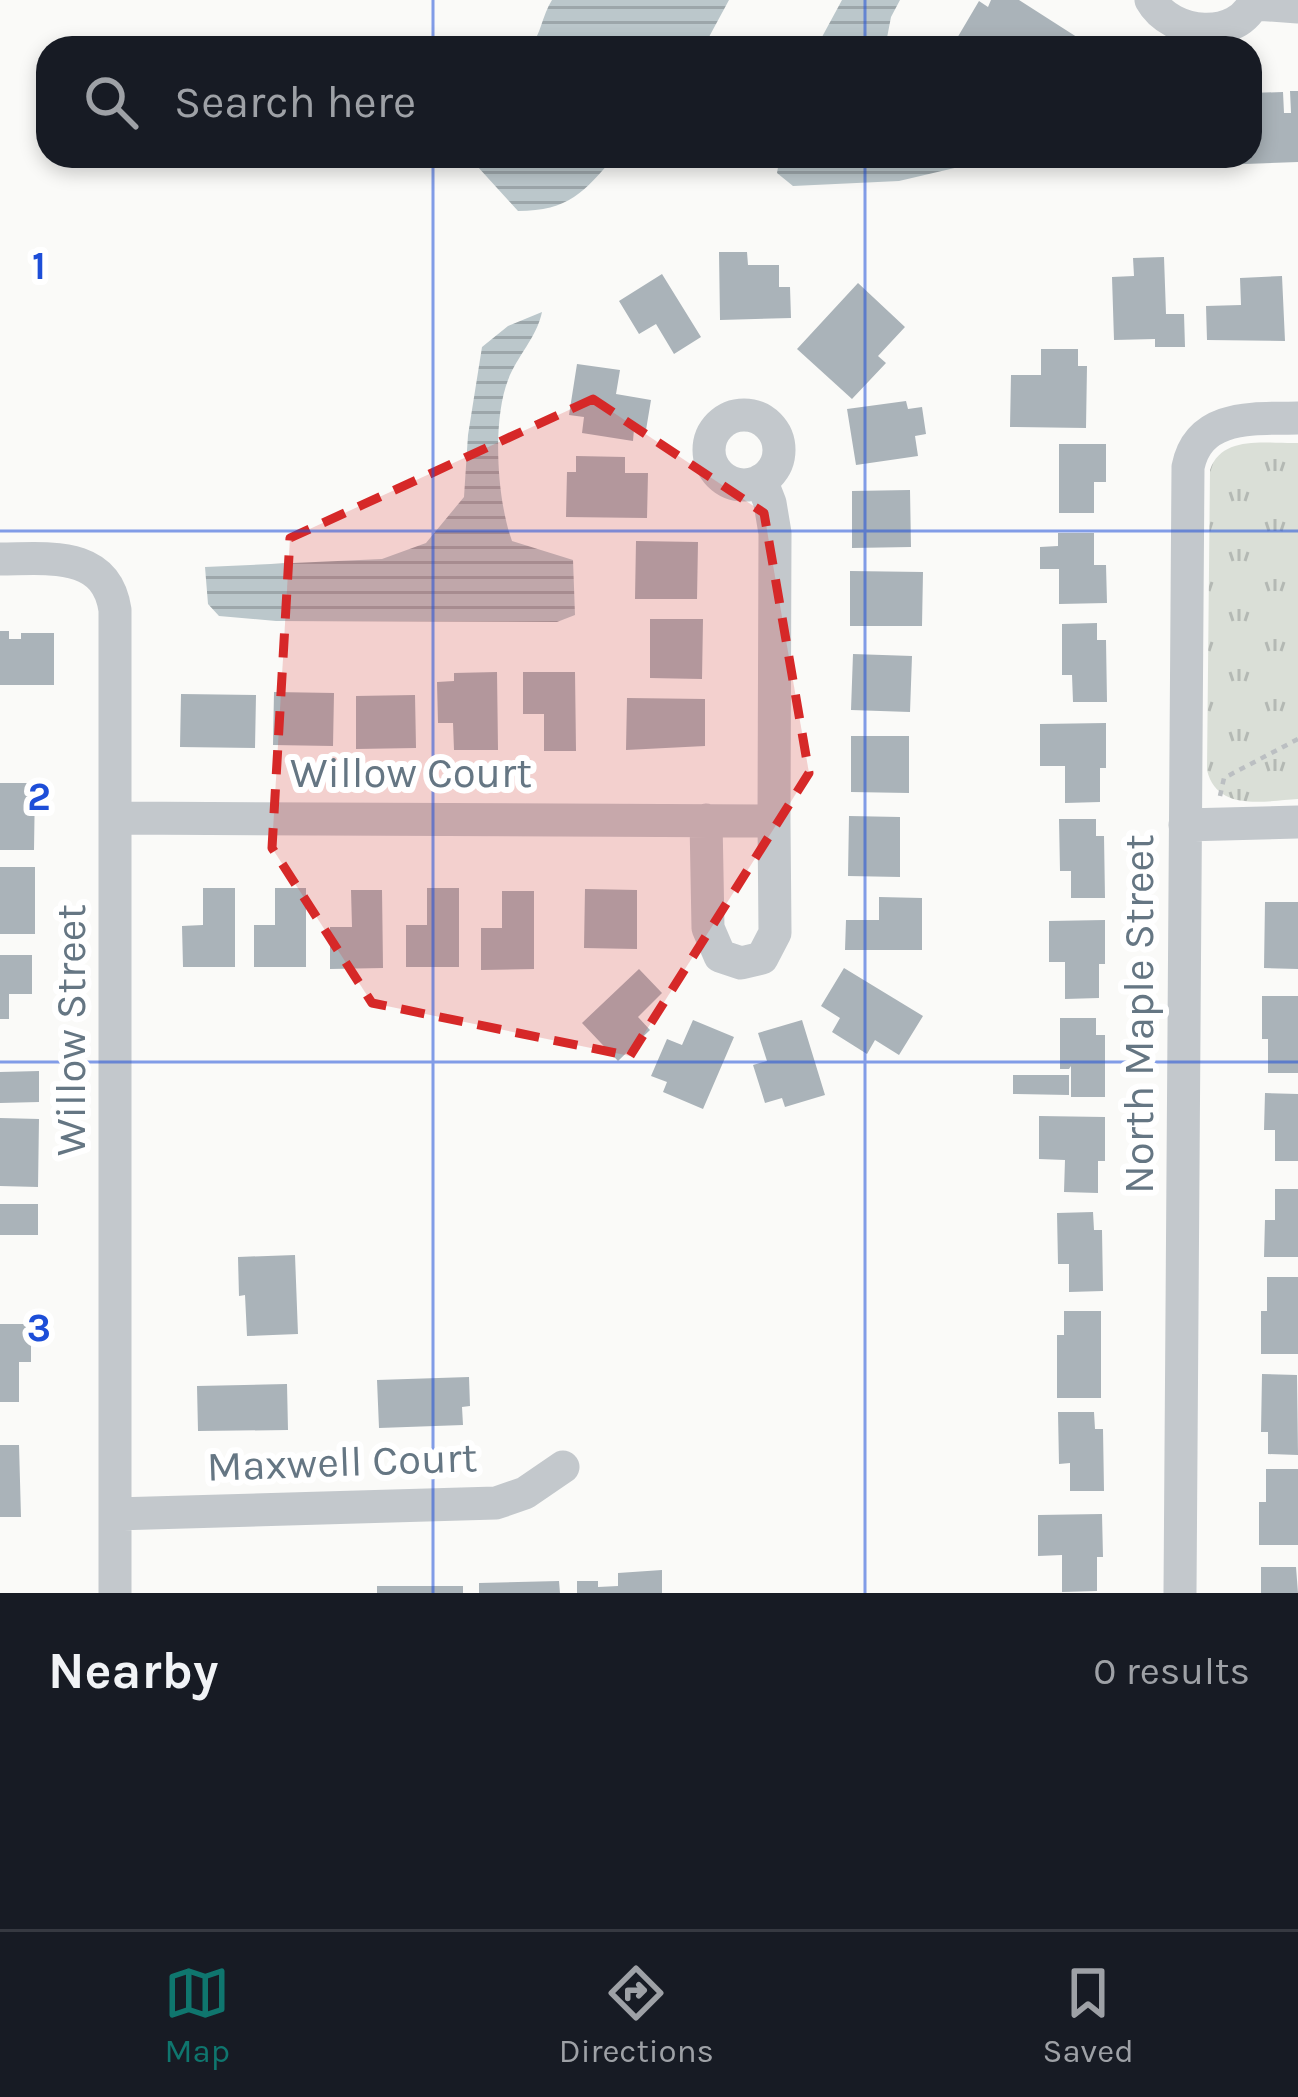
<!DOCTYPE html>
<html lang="en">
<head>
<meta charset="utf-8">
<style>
	:root { --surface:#171b24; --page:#242831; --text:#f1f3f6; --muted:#9ea1a6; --line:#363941; --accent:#0f766e }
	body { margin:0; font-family:Karla,sans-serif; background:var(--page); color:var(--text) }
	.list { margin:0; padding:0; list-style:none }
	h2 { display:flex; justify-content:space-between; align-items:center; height:156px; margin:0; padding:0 48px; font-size:51px }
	h2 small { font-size:39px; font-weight:400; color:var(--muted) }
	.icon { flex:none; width:66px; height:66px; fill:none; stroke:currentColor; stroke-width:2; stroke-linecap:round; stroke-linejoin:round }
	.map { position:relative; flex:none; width:1298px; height:1593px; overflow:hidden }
	.search { position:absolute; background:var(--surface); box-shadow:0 6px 18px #0003; left:36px; right:36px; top:36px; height:132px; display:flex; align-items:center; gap:30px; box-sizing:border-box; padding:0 42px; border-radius:36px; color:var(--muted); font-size:45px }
	.sheet { height:336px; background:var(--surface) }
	nav { display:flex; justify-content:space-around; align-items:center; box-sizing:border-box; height:168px; border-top:3px solid var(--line); background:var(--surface); font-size:33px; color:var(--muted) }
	nav a { display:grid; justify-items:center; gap:6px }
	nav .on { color:var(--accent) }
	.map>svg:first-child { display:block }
</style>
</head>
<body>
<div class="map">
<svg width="1298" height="1593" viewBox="0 0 1298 1593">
	<defs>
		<pattern id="grass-tufts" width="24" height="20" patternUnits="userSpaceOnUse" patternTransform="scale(3)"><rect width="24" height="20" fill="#dadfd7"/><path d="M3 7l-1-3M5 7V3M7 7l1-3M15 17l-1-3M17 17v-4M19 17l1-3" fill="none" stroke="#b4b9b4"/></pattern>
		<pattern id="water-rules" width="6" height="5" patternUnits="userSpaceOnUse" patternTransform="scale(3)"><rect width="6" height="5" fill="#bbc7cb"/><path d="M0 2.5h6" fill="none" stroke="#9ca6aa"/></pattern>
	</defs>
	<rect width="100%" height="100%" fill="#fafaf8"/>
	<!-- grass -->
	<path fill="url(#grass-tufts)" d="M1298,443v356c-34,2 -81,13 -91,-29l3,-300c12,-36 57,-26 88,-27z"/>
	<!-- water -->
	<path fill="url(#water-rules)" d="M552,0h177l-26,48h-173c11,-14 12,-32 22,-48z
		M842,0h58l-9,17 -6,31h-69z
		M480,156h135c-31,36 -46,55 -97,55l-41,-45z
		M780,156h206l-10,7 -77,18 -106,5 -16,-13z
		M542,312c-5,25 -25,44 -34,68 -16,41 -11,120 4,161l61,19 2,55 -18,7 -281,-1 -57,-5 -11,-12 -3,-37 177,-8 44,-16 38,-46 4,-62 14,-88 26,-21z"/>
	<!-- building -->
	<path fill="#aab3b9" d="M991,0h28l75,48h-136l-5,-3 26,-44 9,6z
		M1290,91h8v71l-134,5 -1,-11h87v-63l33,-1 1,21h7z
		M719,252h28l1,13h31v22h11l1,31 -71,2z
		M1164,257l2,57h18l1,33h-30v-8l-41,1 -2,-63 22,-1 -1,-18z
		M662,274l39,63 -27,17 -18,-30 -17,10 -20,-33z
		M1282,276l3,65 -78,-1 -1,-34 35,-1 -1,-27z
		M858,283l47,44 -27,29 8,7 -34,36 -55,-50z
		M1041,349h37v17h9l-1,62 -76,-1 1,-52h30z
		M577,364l43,6 -4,24 35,6 -5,30 -12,-1 -1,12 -51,-8 2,-16 -15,-2z
		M906,401l2,8 14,-2 4,27 -11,2 3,20 -62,9 -9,-56z
		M1059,444h47v38h-12v31h-35z
		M576,456l49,1v16h23l-1,45 -81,-1 1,-45h9z
		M910,490l1,57 -59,1v-57z
		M1058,533h36v32h12l1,38 -48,1v-35h-19v-22l18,-1z
		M636,541l62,1 -1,57h-62z
		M850,571l73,1 -1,54h-72z
		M650,619h53l-1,60 -52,-1z
		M1097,623v17h9l1,62h-34l-1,-27h-10v-51z
		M0,631h9v8h12v-6h33v52h-54z
		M853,654l59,2 -2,56 -59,-2z
		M497,672l1,78h-44l-1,-27h-15l-1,-41 17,-1v-8z
		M523,672h52l1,79h-32v-37h-21z
		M274,692l60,1 -1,53 -60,-1z
		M181,694l75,1 -1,53 -75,-1z
		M415,695l1,53 -60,1v-53z
		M627,698l78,1v47l-79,4z
		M1106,723v45h-6v34l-35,1v-37h-25v-42z
		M851,736h58v57l-58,-1z
		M0,783h35l-1,67h-34z
		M849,816l51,1v60l-52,-1z
		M1059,819h37v17h8l1,62h-34v-27h-11z
		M0,867h35v67h-35z
		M203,888h32v79h-52l-1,-41 21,-1z
		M275,888h31v79h-52v-42h21z
		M427,888h32v79h-53v-42h21z
		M585,889l52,1v59l-53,-1z
		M351,890h31l1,78 -53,1v-42h22z
		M502,891h32v78l-53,1v-42h21z
		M879,897l43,1v52h-77l1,-30h33z
		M1265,902h33v67l-34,-1z
		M1105,920v44h-6v34l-34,1v-37h-16v-41z
		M0,955h32v39h-23v25h-9z
		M844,968l79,48 -24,39 -24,-15 -8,14 -35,-22 8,-14 -19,-12z
		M639,969l23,24 -24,24 12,13 -32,31 -36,-38z
		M1262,996h36v77h-30v-34h-6z
		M1060,1018h36v17h9v62h-34v-31l-2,3h-9z
		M693,1020l41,17 -31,72 -40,-17 4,-10 -16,-6 16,-37 15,6z
		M802,1020l23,75 -40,12 -3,-9 -17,5 -12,-38 14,-4 -9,-28z
		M39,1071v31l-39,1v-31z
		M1013,1075h56v20l-56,-1z
		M1265,1093l33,1v67h-23v-31h-11z
		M1039,1116l66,1v44h-7v32l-34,-1 1,-32 -26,-1z
		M0,1118l39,1 -1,68 -38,-1z
		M1275,1189h23v68h-34l1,-37h10z
		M0,1204h38v31h-38z
		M1093,1212l1,18h8l1,61 -34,1v-28h-11l-1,-51z
		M295,1255l3,79 -51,2 -2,-41 -6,1 -1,-39z
		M1267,1277h31v77h-37v-43h6z
		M1064,1311h37v87h-44v-63h7z
		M0,1324h31v38h-12v40h-19z
		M1262,1374l35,1 1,80 -30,-1v-22h-7z
		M469,1377l1,29 -8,1 1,18 -84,3 -2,-48z
		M287,1384l1,46 -90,1 -1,-45z
		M1058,1412h36l1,17h8l1,62h-34v-28l-11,1z
		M0,1445h19l2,72h-21z
		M1266,1469h32v76h-39v-43h7z
		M1102,1514l1,43h-6v34l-35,1v-37l-24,1v-41z
		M1261,1567h35l2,26h-37z
		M662,1570v23h-85v-12h21v6l20,-1v-13z
		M559,1581l1,12h-81v-10z
		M377,1586h86v7h-86z"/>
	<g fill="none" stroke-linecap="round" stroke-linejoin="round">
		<!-- path -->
		<path stroke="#bbbfc2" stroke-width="4.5" stroke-dasharray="6 6" stroke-linecap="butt" d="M1220,796l4,-18 74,-39"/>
		<!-- minor -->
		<path stroke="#c3c8cc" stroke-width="33" d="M1151,0c20,36 87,42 104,0
			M1255,4l43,3
			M709 450a35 35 0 1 1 70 0a35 35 0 1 1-70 0Z
			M0,559c48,0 106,-9 115,51v983
			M116,818l658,3 1,-288 -5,-30 -9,-23
			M706,820l2,108 12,28 21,7 21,-5 13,-25 -1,-112
			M1185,825l113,-3
			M115,1514l381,-11 29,-10 38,-26
			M1180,1593l8,-1126c11,-54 66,-48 110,-49"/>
	</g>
	<!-- marked area -->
	<path fill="#d62828" fill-opacity="0.2" stroke="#d62828" stroke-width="9" stroke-dasharray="24 15" stroke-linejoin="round" d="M593,399l171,114 45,260 -179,283 -258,-53 -100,-155 18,-310z"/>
	<!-- grid -->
	<path fill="none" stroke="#1d4ed8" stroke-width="3" stroke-opacity="0.55" d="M433,0v48M865,0v48M433,156v1437M865,156v1437M0,531h1298M0,1062h1298"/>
	<g text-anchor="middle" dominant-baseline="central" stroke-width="12" stroke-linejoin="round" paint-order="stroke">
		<!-- street labels -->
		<g font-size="42" fill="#657683" stroke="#fff">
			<text x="411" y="773">Willow Court</text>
			<text transform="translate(1139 1014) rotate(-90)">North Maple Street</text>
			<text transform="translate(71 1030) rotate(-90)">Willow Street</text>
			<text transform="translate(342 1462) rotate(-2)">Maxwell Court</text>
		</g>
	</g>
	<g font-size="39" text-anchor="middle" font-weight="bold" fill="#1d4ed8" stroke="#fff" stroke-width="12" stroke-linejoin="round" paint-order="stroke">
		<text x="39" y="279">1</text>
		<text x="39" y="810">2</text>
		<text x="39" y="1341">3</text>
	</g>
</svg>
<div class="search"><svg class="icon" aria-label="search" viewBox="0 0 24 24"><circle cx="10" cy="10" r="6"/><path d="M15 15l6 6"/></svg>Search here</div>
</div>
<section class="sheet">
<h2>Nearby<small>0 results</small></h2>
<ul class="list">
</ul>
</section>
<nav>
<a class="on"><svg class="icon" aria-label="map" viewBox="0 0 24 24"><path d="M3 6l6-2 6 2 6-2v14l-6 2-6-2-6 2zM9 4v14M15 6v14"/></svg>Map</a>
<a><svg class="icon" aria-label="directions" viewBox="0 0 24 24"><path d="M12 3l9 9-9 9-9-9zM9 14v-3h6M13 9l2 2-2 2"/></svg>Directions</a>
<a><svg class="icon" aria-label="saved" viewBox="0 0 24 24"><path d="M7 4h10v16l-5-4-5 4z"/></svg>Saved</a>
</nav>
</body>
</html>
